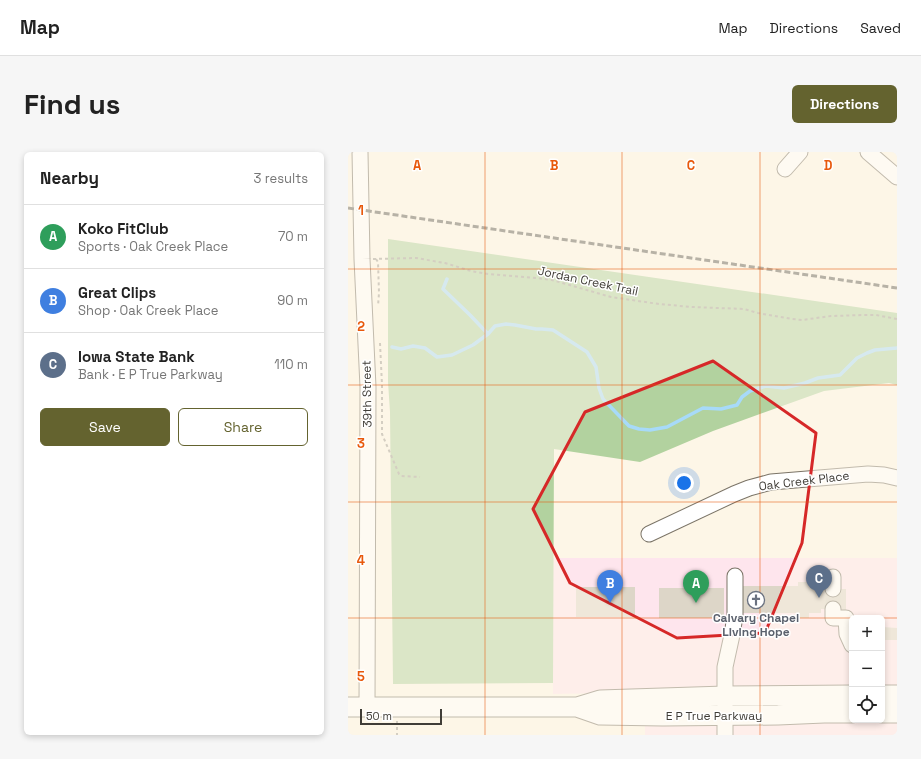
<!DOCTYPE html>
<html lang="en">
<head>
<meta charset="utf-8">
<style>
	:root { --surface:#fff; --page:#f6f6f6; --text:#222; --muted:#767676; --line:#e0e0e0; --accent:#64632f }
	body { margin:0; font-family:"Space Grotesk",sans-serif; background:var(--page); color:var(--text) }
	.controls { position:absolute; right:12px; bottom:12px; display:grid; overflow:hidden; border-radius:6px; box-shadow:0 2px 6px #0003 }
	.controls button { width:36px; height:36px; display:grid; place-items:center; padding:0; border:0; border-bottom:1px solid var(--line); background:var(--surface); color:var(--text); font:20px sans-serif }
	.scale { position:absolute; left:12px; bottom:10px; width:82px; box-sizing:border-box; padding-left:4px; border:2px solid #403d37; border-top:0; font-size:11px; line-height:14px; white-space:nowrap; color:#403d37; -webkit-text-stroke:3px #fff; paint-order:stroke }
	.you { position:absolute; left:336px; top:331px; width:14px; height:14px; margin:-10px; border:3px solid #fff; border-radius:50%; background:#1a73e8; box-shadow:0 0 0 6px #1a73e833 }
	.badge { display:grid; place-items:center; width:26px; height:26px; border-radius:50%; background:var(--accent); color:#fff; font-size:13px; font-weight:700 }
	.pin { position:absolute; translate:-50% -33px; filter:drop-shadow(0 1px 2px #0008) }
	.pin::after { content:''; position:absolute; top:21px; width:14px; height:12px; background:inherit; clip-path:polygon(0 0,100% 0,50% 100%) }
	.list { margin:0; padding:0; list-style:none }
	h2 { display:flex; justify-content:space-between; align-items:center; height:52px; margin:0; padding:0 16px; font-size:17px }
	h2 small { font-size:13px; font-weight:400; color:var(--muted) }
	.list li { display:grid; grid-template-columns:26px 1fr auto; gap:12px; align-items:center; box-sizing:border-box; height:64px; padding:0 16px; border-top:1px solid var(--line) }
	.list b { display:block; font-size:15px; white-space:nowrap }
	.list p { margin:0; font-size:13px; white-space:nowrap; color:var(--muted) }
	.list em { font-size:13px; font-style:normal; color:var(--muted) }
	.actions { display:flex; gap:8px; padding:12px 16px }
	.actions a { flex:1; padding:9px 0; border:1px solid var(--accent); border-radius:6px; text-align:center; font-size:14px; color:var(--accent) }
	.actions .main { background:var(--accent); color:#fff }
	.icon { flex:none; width:22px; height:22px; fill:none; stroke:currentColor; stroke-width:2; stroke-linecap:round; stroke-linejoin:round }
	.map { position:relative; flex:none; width:549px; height:583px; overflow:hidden; border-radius:6px }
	header { display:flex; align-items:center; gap:24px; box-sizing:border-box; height:56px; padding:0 20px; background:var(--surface); border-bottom:1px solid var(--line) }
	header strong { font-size:19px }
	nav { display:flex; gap:22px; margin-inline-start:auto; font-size:14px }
	.intro { display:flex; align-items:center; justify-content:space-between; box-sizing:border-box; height:96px; padding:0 24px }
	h1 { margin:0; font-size:28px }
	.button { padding:10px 18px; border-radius:6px; background:var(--accent); color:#fff; font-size:14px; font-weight:700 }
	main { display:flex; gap:24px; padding:0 24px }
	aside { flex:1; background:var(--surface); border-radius:6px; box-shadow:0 2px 6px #0003 }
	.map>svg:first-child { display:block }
</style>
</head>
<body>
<header>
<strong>Map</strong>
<nav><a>Map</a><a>Directions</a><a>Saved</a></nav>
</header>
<div class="intro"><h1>Find us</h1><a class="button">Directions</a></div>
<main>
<aside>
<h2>Nearby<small>3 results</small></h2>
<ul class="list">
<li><span class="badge" style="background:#2e9e5b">A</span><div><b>Koko FitClub</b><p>Sports · Oak Creek Place</p></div><em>70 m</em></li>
<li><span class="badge" style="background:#3f7fe0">B</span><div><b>Great Clips</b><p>Shop · Oak Creek Place</p></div><em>90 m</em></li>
<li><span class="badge" style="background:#5c6f8a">C</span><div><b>Iowa State Bank</b><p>Bank · E P True Parkway</p></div><em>110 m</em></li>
</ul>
<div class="actions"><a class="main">Save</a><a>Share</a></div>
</aside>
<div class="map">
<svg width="549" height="583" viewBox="0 0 549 583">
	<rect width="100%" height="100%" fill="#fdf6e7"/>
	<!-- commercial -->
	<path fill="#fee5ed" d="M205,406h344v131h-15v-71h-30v71l-299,5z
		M549,569v14h-252v-12z"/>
	<!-- green -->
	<path fill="#b2d29f" d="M40,87l509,74v72l-8,-2 -65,8 -111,40 -73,31 -86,-13 -1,234 -160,1 -3,-272 -2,-30z"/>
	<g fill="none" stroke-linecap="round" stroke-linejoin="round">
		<!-- stream -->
		<path stroke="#a7daf9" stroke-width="3.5" d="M99,127l-4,10 27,26 18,19
			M44,195l9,2 12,-3 12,2 12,9 15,-2 21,-10 15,-11 7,-8 11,-2 9,1 21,4h6l11,1 34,22 9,15 3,21 4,11 26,27 10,3 11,1 17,-3 36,-19 18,1 16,-4 5,-8 8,-6 16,-5 18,2 21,-5 13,-5 22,-3 17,-17 10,-5 8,-3 22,-2"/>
	</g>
	<!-- building -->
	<path fill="#ddd6c8" d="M450,430h11v4h12v3h25v21l-25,-1v4h-12v5h-12v-5h-55l1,-27h55z
		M228,435h59v30h-59z
		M311,436h65v30h-65z
		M534,475l15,1v12h-15z"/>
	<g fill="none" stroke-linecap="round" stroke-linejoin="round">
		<!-- minor-tunnel -->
		<path stroke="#d7d1c4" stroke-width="15" stroke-dasharray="15 8" stroke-linecap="butt" d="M485,457v-20"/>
		<!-- minor casing -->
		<g stroke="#7b7467" stroke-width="17">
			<path id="minor" d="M12,0l2,107 6,128 -1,320
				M520,0l29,25
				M437,17l15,-17
				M301,382l85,-40 15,-6 22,-6 97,-8 16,1 13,3
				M485,425v12
				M485,457v9h13l1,16 5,11
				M377,583v-68l7,-32 3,-19v-40"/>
		</g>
		<!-- major casing -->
		<g stroke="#7b7467" stroke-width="21">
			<path id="major" d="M534,543h15
				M0,555h229l23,-7 125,-4 127,-1
				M229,555l23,8 63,1 115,-1 46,-2h28
				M534,561h15"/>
		</g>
		<!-- path -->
		<path stroke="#a39e94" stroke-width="2" stroke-dasharray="3 3" stroke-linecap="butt" d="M25,107l43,-1 29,5 26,8 17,3 49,4 15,2 59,17 48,7 33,3 52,2 14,4 34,6 10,1 29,-4 33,-1h12l21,4
			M28,107l2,3 1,31 -1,13
			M32,191l2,42v49l17,40 2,2 19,1
			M49,569v14"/>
		<!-- minor -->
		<use href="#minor" stroke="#fff" stroke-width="15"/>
		<!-- major -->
		<use href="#major" stroke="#fff" stroke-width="19"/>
		<!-- rail -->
		<path stroke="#635f57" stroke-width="3" stroke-dasharray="6 3" stroke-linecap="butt" d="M0,56l549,80"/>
	</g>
	<!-- marked area -->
	<path d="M0 0H549V583H0ZM365,209l103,72 -14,110 -37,90 -88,5 -107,-55 -37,-74 52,-97z" fill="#fdf6e7" fill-opacity=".55" fill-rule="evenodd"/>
	<path fill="none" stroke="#d62828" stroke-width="3" stroke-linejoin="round" d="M365,209l103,72 -14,110 -37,90 -88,5 -107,-55 -37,-74 52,-97z"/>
	<!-- grid -->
	<path fill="none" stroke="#e8590c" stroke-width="1" stroke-opacity="0.55" d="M137,0v583M274,0v583M412,0v583M0,117h549M0,233h549M0,350h549M0,466h504M534,466h15"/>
	<!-- icons -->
	<defs>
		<g id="church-ring" transform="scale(0.9)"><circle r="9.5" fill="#fff" stroke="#6b7280" stroke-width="1.5"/><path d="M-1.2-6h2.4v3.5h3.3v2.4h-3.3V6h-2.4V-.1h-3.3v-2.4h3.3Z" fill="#6b7280"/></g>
	</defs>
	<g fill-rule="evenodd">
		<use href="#church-ring" x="408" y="448"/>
	</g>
	<g text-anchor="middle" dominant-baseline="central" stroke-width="3" stroke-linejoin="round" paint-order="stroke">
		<!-- street labels -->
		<g font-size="12" fill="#403d37" stroke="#fff">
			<text transform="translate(240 129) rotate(12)">Jordan Creek Trail</text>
			<text transform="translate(19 242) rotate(-91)">39th Street</text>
			<text transform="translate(456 329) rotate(-7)">Oak Creek Place</text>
			<text x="366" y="564">E P True Parkway</text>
		</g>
		<!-- worship labels -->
		<g font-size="12" font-weight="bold" fill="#5b616d" stroke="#fff">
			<text x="408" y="466">Calvary Chapel<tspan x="408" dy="14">Living Hope</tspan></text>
		</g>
	</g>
	<g font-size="13" text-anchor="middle" font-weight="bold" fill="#e8590c" stroke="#fff" stroke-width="3" stroke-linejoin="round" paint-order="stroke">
		<text x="69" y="18">A</text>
		<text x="206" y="18">B</text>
		<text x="343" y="18">C</text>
		<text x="480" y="18">D</text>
		<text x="13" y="63">1</text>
		<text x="13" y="179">2</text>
		<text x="13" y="296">3</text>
		<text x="13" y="413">4</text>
		<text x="13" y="529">5</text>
	</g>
</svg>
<div class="controls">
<button>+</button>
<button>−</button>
<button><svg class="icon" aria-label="locate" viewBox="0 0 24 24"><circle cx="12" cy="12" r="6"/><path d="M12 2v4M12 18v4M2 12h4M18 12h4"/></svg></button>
</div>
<div class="scale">50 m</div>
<div class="you"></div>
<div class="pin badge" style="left:348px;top:451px;background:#2e9e5b">A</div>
<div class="pin badge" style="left:262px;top:451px;background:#3f7fe0">B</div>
<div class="pin badge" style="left:471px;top:446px;background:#5c6f8a">C</div>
</div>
</main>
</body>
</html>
